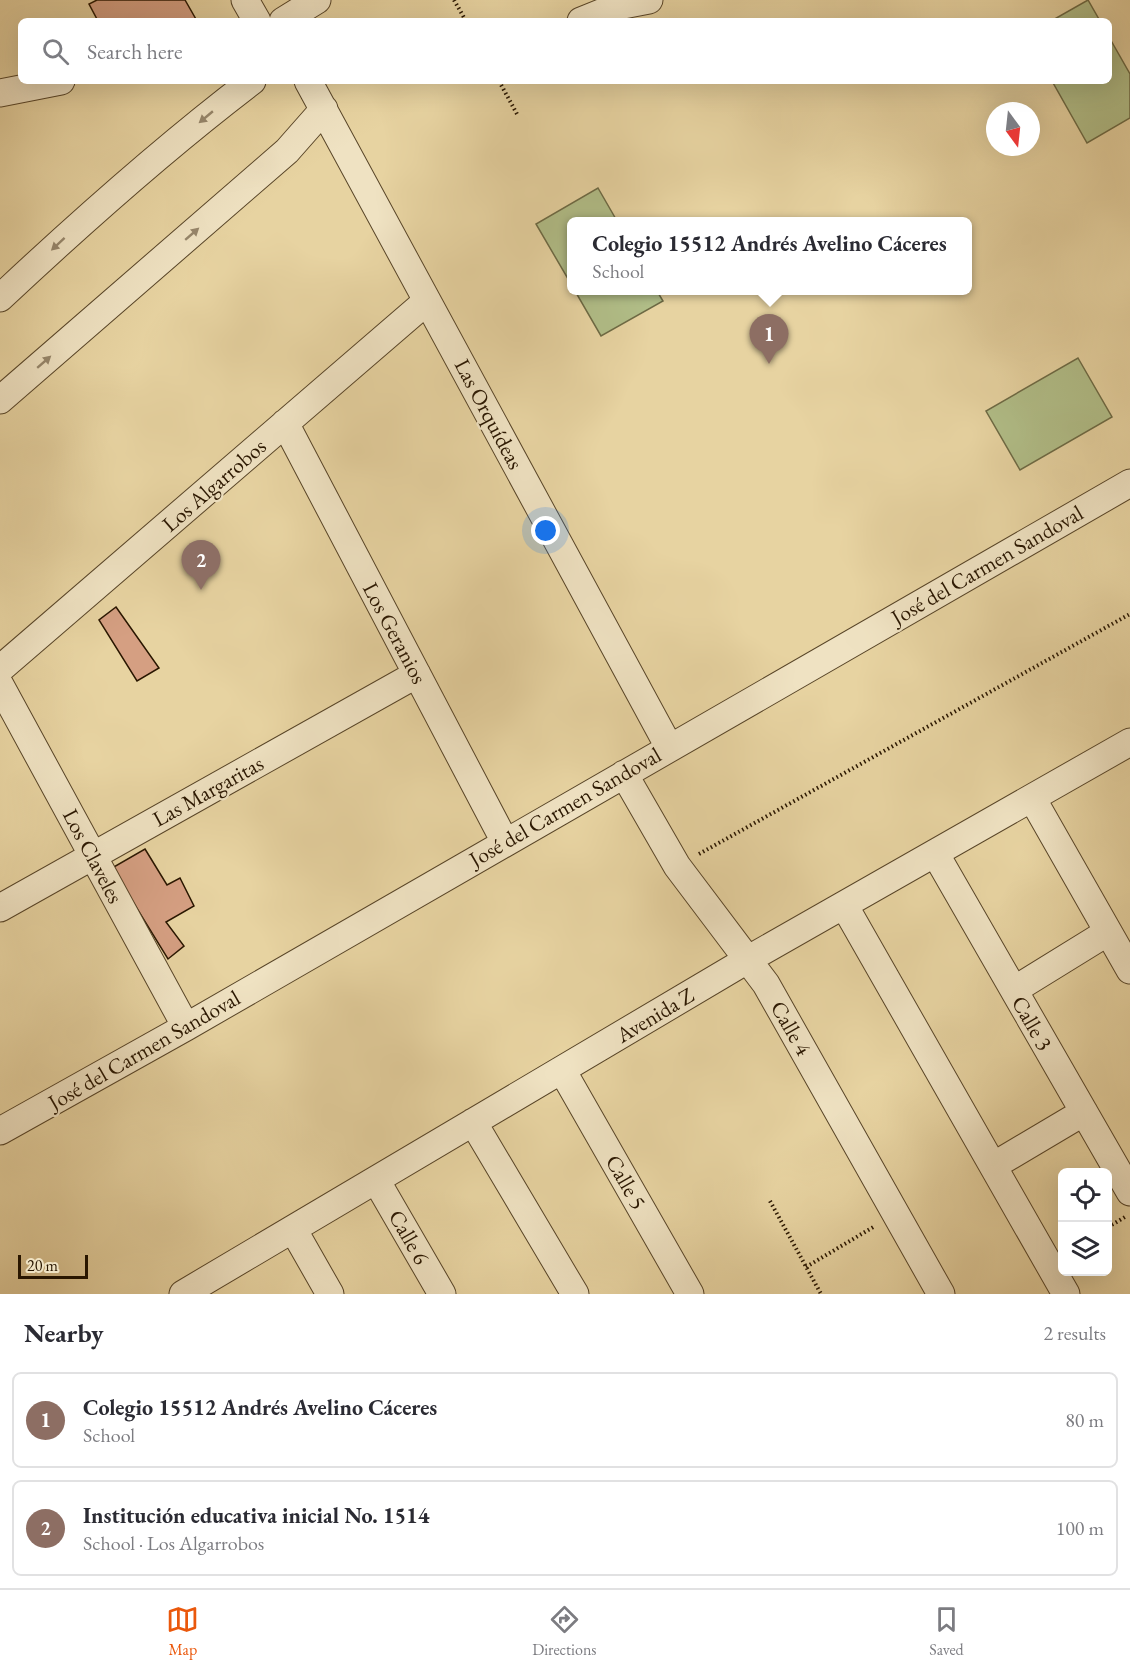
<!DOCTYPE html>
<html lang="en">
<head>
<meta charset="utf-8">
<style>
	:root { --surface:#fff; --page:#f2f2f3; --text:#2b2b33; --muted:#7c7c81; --line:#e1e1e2; --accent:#ea580c }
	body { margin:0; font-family:"EB Garamond",serif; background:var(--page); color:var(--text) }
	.controls { position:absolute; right:18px; bottom:18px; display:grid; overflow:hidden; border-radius:9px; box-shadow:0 6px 24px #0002 }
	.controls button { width:54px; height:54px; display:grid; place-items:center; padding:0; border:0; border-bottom:2px solid var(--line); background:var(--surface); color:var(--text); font:30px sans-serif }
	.compass { position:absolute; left:986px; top:102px; width:54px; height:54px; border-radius:50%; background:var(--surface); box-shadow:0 6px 24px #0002; rotate:165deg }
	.scale { position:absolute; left:18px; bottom:15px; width:70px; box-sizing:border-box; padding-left:6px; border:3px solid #291600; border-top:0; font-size:16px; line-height:21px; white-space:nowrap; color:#291600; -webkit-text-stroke:4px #efe2c2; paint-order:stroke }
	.you { position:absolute; left:546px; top:531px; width:21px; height:21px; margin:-15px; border:4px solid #fff; border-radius:50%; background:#1a73e8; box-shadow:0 0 0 9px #1a73e833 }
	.badge { display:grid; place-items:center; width:39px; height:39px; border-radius:50%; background:var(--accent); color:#fff; font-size:20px; font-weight:700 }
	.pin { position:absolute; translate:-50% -50px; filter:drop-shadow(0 2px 3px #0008) }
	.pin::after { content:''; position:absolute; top:32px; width:21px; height:18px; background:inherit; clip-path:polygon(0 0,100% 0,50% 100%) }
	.popup { position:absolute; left:567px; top:217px; width:405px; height:78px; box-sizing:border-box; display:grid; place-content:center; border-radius:9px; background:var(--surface); filter:drop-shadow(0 2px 4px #0005); font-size:20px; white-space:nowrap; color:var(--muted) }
	.popup b { font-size:22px; color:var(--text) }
	.popup::after { content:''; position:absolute; left:50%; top:100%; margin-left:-12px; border:12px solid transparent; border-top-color:var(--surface) }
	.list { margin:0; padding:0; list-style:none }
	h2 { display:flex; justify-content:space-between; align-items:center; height:78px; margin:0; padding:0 24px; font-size:26px }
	h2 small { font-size:20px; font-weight:400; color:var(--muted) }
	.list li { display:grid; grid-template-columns:39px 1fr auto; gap:18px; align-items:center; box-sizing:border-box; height:96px; margin:0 12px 12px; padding:0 12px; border:2px solid var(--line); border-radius:9px }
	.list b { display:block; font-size:22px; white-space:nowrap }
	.list p { margin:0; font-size:20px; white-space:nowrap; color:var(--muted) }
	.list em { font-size:20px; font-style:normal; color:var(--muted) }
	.icon { flex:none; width:33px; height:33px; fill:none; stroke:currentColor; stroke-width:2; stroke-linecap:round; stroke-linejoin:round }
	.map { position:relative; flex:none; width:1130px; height:1294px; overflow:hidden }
	.search { position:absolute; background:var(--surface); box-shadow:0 6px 24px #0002; left:18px; right:18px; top:18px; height:66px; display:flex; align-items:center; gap:15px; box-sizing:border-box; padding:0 21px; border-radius:9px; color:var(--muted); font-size:22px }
	.sheet { height:294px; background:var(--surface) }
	nav { display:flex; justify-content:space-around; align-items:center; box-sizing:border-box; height:84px; border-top:2px solid var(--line); background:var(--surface); font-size:16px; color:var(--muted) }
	nav a { display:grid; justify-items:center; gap:3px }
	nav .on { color:var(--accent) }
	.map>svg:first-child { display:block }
</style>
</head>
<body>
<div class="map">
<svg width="1130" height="1294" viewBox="0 0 1130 1294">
	<rect width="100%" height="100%" fill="#e7d3a1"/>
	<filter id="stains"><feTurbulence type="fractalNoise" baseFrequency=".00333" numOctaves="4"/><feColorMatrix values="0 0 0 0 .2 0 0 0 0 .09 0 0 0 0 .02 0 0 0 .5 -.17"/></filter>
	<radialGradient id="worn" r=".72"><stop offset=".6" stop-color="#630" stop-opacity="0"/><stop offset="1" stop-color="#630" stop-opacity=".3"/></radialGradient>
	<!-- green -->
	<path fill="#b1be88" stroke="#6d6a44" stroke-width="1.5" d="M1088,0l12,21h-49z
		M1109,37l21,37v44l-43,25 -35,-62h57z
		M598,188l19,33 -46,1v62l-35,-60z
		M575,291h82l6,10 -62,35z
		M1078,358l34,59 -92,53 -34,-59z"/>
	<!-- building -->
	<path fill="#d59f82" stroke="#291600" stroke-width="1.5" d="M97,0h88l12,21h-99l-9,-17z
		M116,607l43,61 -22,13 -38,-61z
		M145,849l22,36 13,-7 14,28 -28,16 18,24 -16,13 -56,-91z"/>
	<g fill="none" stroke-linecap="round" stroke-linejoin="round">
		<!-- minor casing -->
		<g stroke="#584528" stroke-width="29">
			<path id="minor" d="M245,0l12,21
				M283,21l34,-21
				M581,21l37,-15 31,-6
				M308,81l361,666
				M0,93l61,-12
				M0,298c81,-76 164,-150 252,-217
				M0,400l287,-249 37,-42
				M285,423l220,419
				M0,669l427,-368
				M0,685l186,342
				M624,774l53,92 89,118 175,310
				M1032,798l98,172
				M935,853l195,339
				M844,905l222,389
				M0,908l417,-234
				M1014,990l94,-58
				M562,1070l128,224
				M473,1122l102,172
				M0,1131l186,-104 944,-544
				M993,1166l91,-54
				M376,1180l66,114
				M293,1229l37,65
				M183,1294l564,-334 383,-218"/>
		</g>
		<!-- path -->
		<path stroke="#291600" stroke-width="4" stroke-dasharray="1.5 3" stroke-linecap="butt" d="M454,0l12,21
			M499,81l18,33
			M699,854l431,-240
			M770,1201l51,93
			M1108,1227l17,-10
			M806,1267l69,-41"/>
		<!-- minor -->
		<use href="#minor" stroke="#efe2c2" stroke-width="27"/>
	</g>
	<!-- one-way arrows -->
	<defs><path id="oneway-solid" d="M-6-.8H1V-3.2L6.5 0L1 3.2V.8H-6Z" transform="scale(1.5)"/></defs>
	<g fill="#96866b">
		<use href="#oneway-solid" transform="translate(206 117) rotate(140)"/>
		<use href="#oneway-solid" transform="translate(192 234) rotate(-41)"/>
		<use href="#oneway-solid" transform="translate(58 244) rotate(137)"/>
		<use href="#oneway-solid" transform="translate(44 362) rotate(-41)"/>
	</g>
	<g text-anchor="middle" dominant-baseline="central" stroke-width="4.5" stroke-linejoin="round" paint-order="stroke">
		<!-- street labels -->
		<g font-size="22" fill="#291600" stroke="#efe2c2">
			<text transform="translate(489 414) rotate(62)">Las Orquídeas</text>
			<text transform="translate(214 485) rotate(-41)">Los Algarrobos</text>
			<text transform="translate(987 565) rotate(-30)">José del Carmen Sandoval</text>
			<text transform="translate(395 633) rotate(62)">Los Geranios</text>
			<text transform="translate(208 791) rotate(-29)">Las Margaritas</text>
			<text transform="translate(565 807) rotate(-30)">José del Carmen Sandoval</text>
			<text transform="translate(93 856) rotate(62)">Los Claveles</text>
			<text transform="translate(655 1015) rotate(-31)">Avenida Z</text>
			<text transform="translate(1032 1023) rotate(60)">Calle 3</text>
			<text transform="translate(791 1028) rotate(60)">Calle 4</text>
			<text transform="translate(144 1050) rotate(-30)">José del Carmen Sandoval</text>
			<text transform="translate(626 1182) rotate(60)">Calle 5</text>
			<text transform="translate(409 1237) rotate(60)">Calle 6</text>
		</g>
	</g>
	<rect width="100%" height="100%" filter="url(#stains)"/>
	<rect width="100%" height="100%" fill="url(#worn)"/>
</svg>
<div class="controls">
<button><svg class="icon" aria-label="locate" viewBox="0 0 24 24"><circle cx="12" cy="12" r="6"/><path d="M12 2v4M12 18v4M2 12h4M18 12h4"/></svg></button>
<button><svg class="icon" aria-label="layers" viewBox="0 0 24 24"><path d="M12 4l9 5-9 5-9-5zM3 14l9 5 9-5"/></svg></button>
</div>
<svg class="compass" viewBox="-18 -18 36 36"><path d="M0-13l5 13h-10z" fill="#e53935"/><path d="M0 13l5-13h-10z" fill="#7c7c81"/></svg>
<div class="scale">20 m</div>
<div class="you"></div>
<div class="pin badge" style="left:769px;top:364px;background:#8d6e63">1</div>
<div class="popup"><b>Colegio 15512 Andrés Avelino Cáceres</b>School</div>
<div class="pin badge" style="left:201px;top:590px;background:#8d6e63">2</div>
<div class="search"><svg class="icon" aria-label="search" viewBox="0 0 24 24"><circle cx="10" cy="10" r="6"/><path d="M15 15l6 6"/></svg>Search here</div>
</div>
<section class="sheet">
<h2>Nearby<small>2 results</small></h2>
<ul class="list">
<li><span class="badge" style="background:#8d6e63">1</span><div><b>Colegio 15512 Andrés Avelino Cáceres</b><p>School</p></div><em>80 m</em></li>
<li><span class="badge" style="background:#8d6e63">2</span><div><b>Institución educativa inicial No. 1514</b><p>School · Los Algarrobos</p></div><em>100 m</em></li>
</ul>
</section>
<nav>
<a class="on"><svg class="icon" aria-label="map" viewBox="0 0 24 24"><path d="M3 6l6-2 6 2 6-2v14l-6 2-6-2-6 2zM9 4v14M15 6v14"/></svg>Map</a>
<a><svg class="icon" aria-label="directions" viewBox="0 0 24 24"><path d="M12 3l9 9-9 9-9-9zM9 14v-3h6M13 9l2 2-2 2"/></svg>Directions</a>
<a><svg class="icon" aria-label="saved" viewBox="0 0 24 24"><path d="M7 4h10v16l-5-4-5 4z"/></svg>Saved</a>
</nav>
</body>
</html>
